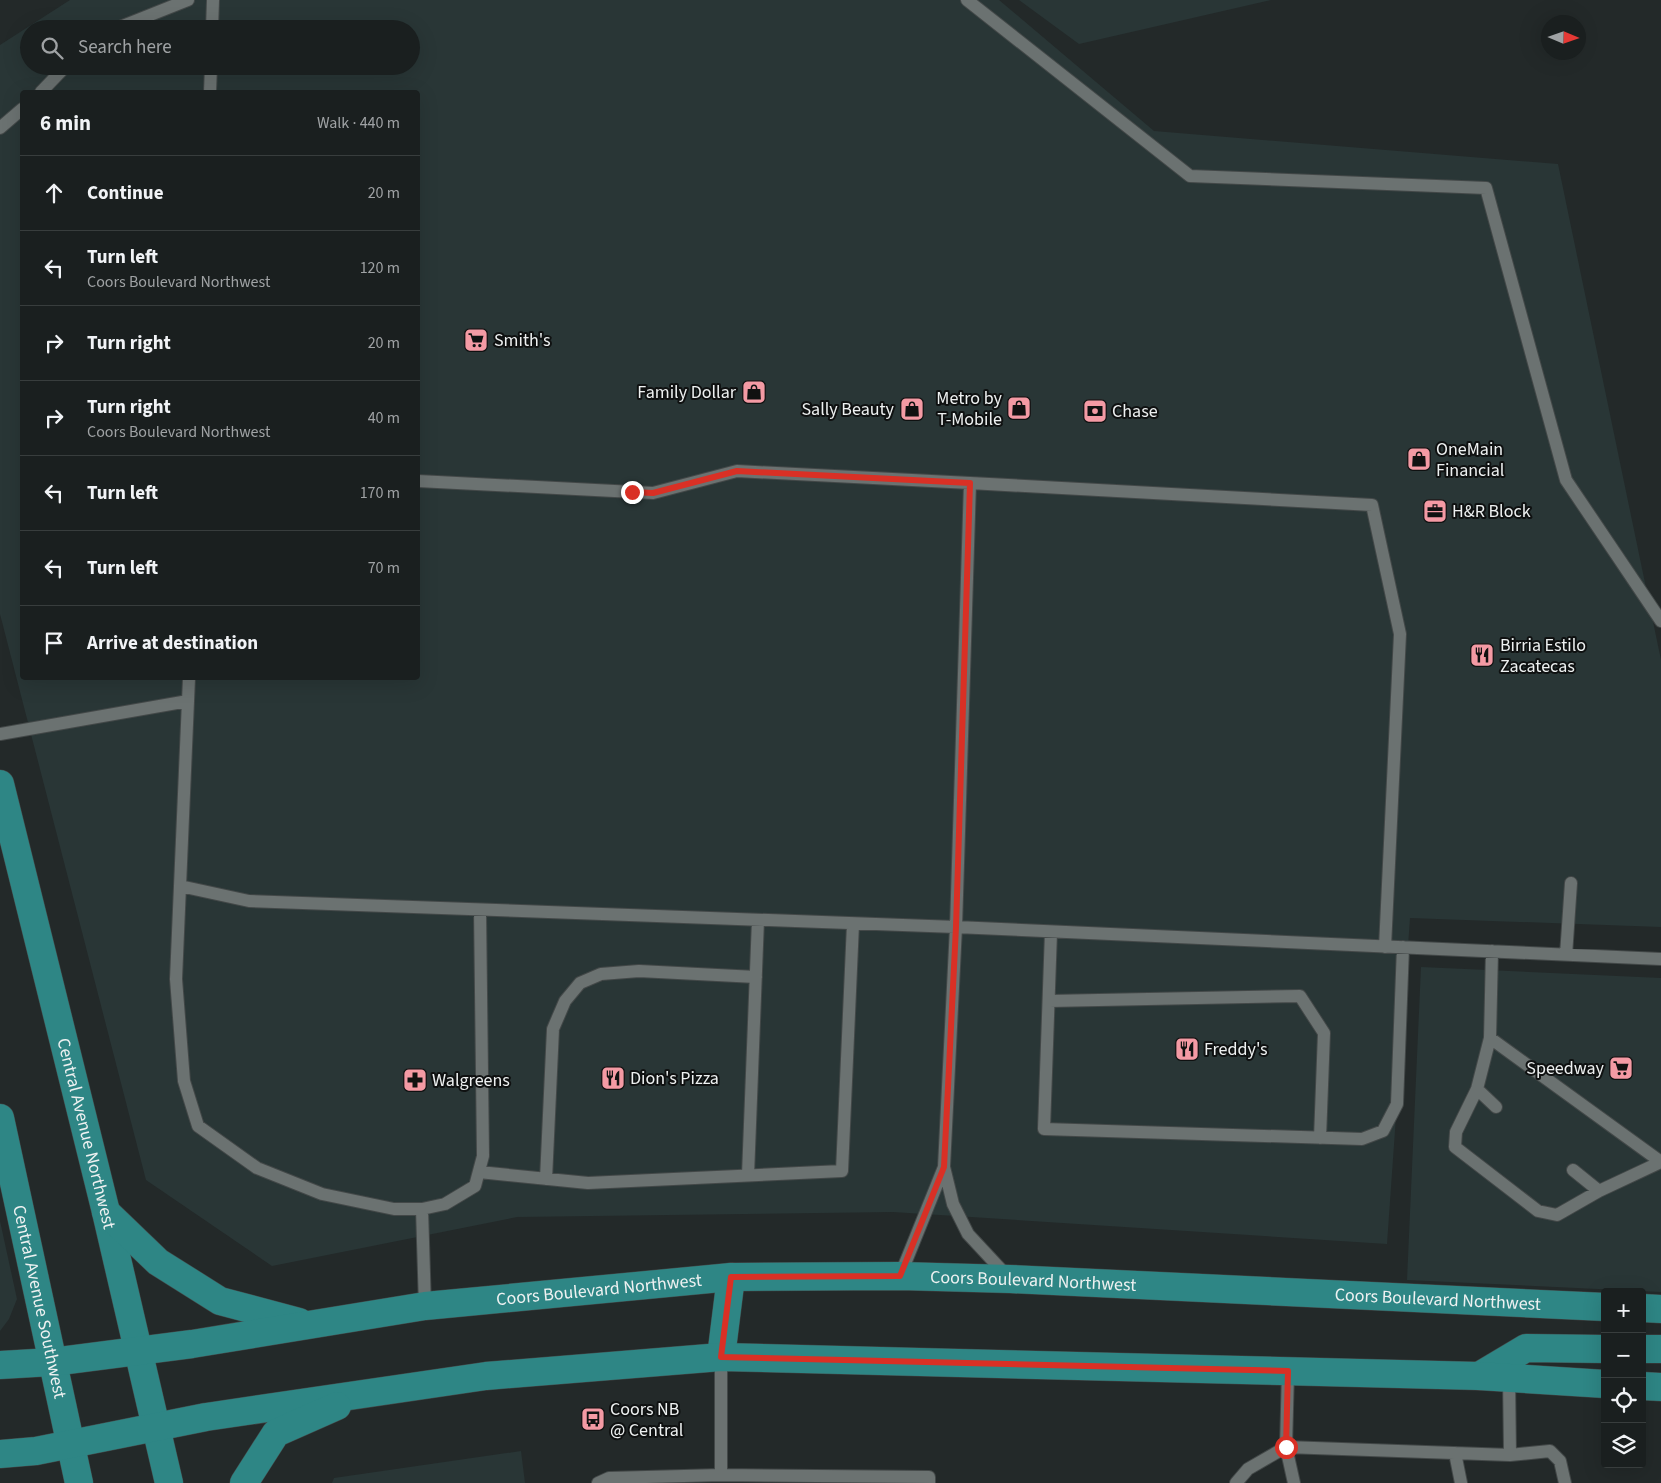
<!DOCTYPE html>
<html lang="en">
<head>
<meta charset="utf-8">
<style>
	:root { --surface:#1a1f1f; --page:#232728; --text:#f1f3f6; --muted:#9fa2a4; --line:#383d3d }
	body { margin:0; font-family:"Source Sans 3",sans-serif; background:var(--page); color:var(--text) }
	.controls { position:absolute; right:15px; bottom:15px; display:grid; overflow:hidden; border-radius:5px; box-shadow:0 5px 20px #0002 }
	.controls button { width:45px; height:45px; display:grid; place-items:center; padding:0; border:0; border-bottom:1px solid var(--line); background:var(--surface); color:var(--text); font:25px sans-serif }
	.compass { position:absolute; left:1541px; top:15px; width:45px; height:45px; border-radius:50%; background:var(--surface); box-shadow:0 5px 20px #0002; rotate:92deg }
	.stop { position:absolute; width:15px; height:15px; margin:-11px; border:4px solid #d93025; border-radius:50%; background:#fff }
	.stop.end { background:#d93025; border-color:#fff; box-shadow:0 1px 5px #0008 }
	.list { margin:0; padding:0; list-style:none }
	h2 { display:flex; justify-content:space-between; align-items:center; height:65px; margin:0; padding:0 20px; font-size:21px }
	h2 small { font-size:16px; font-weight:400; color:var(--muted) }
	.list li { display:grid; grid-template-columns:32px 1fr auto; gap:15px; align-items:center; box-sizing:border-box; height:75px; padding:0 20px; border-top:1px solid var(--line) }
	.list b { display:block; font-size:19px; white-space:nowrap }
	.list p { margin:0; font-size:16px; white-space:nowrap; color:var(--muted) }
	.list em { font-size:16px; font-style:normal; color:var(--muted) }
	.icon { flex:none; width:28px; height:28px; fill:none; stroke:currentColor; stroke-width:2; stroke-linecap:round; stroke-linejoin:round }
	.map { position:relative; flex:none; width:1661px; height:1483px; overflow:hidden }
	.search { position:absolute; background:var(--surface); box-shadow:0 5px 20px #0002; left:20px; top:20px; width:400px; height:55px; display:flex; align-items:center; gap:12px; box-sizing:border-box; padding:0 18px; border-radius:28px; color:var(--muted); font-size:19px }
	.panel { position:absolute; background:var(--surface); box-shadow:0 5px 20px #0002; left:20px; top:90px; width:400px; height:590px; border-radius:5px }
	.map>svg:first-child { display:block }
</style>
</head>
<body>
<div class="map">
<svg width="1661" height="1483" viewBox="0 0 1661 1483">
	<rect width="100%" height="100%" fill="#232929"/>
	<!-- built -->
	<path fill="#293636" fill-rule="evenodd" d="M70,0h929l155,131 404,33 103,496v267l-251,-9 -23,326 -494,-32 -376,5 -245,49 -126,-86 -146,-566v-569zM29,29h382v37h-382zM22,92h396v586h-396z
		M1019,0h252l-192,44z
		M1421,967l240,11v314l-254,-12z
		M0,1221l17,78 -8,20 -9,12z
		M521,1451l4,32h-193l2,-5z"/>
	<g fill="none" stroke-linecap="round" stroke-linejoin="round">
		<!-- lane casing -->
		<g stroke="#434848" stroke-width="14">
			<path id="lane" d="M967,0l223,176 296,12 80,292 95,141
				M115,29l73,-29
				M212,29l1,-29
				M41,92l25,-26
				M210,92l1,-26
				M0,128l22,-19
				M418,481l235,12 84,-22 233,12 -14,444 -12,240
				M970,483l402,22 28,129 -15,313
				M189,678l-9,208 69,15 707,26 705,32
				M0,734l188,-33
				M180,886l-4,93 8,102 14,45 59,42 65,26 72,15h28l23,-5 30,-18 8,-30 -3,-246
				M1051,932l-7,197 318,10 21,-8 14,-27 6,-157
				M1492,951l-2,87 -13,51 19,18
				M1566,955l5,-72
				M1049,1001l251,-5 24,37 -4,105
				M1490,1038l171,124 -62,29 -26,-21
				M1477,1089l-21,43 -1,15 83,64 19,4 42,-24
				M479,1172l109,11 254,-12 11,-247
				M748,1175l10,-255
				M546,1179l7,-150 12,-28 15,-18 21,-9 38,-3 117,6
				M422,1209l3,97
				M900,1276l44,-109 9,37 15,30 40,43
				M1288,1371l-2,76 224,8 -1,-77
				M1455,1453l6,30
				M1510,1455l40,-4 10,10 5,22
				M721,1475v-118
				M598,1483l11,-5 112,-3 208,2v6
				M1236,1483l12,-14 38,-22 8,36"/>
		</g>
		<!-- primary casing -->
		<g stroke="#434848" stroke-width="29">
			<g id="primary">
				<path id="s1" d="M0,784l106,428 63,271"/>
				<path id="s2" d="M0,1118l79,365"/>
				<path d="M106,1212l52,50 62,39 79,21"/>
				<path d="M1642,1308l19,1"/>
				<path d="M1642,1349h19"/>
				<path d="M721,1357l10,-80"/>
				<path id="s3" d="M0,1365l52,-3 140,-18 233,-38 306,-29 169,-1 110,3 595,28"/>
				<path d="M1479,1376l47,-28 79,1"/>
				<path d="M1642,1386l19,1"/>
				<path d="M0,1454l36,-3 170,-34 280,-41 235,-19 758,19 126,8"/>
				<path d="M244,1483l32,-50 61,-27"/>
			</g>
		</g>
		<!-- lane -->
		<use href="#lane" stroke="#6b7271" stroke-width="12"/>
		<!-- primary -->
		<use href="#primary" stroke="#2e8685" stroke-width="28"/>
	</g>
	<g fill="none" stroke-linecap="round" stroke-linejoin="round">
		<!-- route -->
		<path stroke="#d93025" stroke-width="6" d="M632,492l21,1 84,-22 233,12 -14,444 -12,240 -44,109 -169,1 -10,80 567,14 -2,76"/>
	</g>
	<!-- icons -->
	<defs>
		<g id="supermarket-square" transform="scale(1.25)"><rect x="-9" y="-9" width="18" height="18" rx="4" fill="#f49aa4" stroke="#0f1111"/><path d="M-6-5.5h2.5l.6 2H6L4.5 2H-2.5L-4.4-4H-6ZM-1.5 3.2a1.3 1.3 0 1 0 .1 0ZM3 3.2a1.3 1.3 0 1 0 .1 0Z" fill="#111"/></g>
		<g id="shop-square" transform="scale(1.25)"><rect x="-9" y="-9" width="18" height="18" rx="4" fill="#f49aa4" stroke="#0f1111"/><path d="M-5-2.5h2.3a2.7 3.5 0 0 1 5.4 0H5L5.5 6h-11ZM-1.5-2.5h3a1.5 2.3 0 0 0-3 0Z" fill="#111"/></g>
		<g id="bank-square" transform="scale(1.25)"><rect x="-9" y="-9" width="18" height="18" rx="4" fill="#f49aa4" stroke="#0f1111"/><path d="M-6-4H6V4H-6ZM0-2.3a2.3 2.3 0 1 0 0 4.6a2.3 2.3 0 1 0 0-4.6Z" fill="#111"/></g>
		<g id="office-square" transform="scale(1.25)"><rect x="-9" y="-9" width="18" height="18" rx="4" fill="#f49aa4" stroke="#0f1111"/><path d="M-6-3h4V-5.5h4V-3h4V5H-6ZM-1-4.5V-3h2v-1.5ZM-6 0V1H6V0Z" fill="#111"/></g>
		<g id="restaurant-square" transform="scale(1.25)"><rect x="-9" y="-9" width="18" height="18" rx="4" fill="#f49aa4" stroke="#0f1111"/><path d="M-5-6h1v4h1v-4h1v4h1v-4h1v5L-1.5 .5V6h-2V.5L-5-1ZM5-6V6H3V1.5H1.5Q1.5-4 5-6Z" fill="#111"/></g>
		<g id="pharmacy-square" transform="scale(1.25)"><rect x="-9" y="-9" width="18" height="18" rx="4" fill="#f49aa4" stroke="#0f1111"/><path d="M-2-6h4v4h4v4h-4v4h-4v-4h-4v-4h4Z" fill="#111"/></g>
		<g id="bus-square" transform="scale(1.25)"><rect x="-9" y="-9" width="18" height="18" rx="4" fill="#f49aa4" stroke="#0f1111"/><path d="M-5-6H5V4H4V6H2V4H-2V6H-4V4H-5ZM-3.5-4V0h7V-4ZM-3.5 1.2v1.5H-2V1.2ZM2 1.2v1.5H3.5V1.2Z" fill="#111"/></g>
	</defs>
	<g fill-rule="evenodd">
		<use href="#supermarket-square" x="476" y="340"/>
		<use href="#shop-square" x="754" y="392"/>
		<use href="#shop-square" x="1019" y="408"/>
		<use href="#shop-square" x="912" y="409"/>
		<use href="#bank-square" x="1095" y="411"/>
		<use href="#shop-square" x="1419" y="459"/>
		<use href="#office-square" x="1435" y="511"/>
		<use href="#restaurant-square" x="1482" y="655"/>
		<use href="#restaurant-square" x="1187" y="1049"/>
		<use href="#supermarket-square" x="1621" y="1068"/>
		<use href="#restaurant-square" x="613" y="1078"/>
		<use href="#pharmacy-square" x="415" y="1080"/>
		<use href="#bus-square" x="593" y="1419"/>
	</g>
	<g text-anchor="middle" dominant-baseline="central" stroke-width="4" stroke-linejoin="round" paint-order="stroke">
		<!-- poi labels -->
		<g font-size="18" fill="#eef1f1" stroke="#0f1111" text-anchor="start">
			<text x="494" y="340">Smith's</text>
			<text x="736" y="392" text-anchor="end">Family Dollar</text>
			<text x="1002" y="398" text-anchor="end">Metro by<tspan x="1002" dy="21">T-Mobile</tspan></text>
			<text x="894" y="409" text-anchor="end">Sally Beauty</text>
			<text x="1112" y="411">Chase</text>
			<text x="1436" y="449">OneMain<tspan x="1436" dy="21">Financial</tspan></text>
			<text x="1452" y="511">H&amp;R Block</text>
			<text x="1500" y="645">Birria Estilo<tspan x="1500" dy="21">Zacatecas</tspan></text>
			<text x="1204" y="1049">Freddy's</text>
			<text x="1604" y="1068" text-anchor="end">Speedway</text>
			<text x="630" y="1078">Dion's Pizza</text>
			<text x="432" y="1080">Walgreens</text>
			<text x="610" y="1409">Coors NB<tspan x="610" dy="21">@ Central</tspan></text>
		</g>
		<!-- street labels -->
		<g font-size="18" fill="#eef1f1" stroke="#0f1111">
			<text stroke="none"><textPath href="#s1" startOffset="360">Central Avenue Northwest</textPath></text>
			<text stroke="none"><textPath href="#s3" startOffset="1039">Coors Boulevard Northwest</textPath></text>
			<text stroke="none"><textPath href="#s3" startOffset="604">Coors Boulevard Northwest</textPath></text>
			<text stroke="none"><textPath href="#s3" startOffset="1444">Coors Boulevard Northwest</textPath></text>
			<text stroke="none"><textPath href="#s2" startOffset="188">Central Avenue Southwest</textPath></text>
		</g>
	</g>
</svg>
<div class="controls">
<button>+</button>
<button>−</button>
<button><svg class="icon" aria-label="locate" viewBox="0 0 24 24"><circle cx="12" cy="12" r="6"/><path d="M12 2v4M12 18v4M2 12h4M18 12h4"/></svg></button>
<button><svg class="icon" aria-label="layers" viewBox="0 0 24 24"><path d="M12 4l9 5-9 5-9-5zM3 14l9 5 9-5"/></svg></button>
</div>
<svg class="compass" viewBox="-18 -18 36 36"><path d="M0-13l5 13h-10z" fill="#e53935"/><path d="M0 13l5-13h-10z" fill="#9fa2a4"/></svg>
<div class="stop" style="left:1286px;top:1447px"></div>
<div class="stop end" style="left:632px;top:492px"></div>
<div class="search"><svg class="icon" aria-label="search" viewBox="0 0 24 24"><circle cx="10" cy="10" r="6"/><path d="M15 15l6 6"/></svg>Search here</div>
<section class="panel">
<h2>6 min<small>Walk · 440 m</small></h2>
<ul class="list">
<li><svg class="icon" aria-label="ahead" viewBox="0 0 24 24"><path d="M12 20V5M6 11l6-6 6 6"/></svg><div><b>Continue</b></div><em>20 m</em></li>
<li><svg class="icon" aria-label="left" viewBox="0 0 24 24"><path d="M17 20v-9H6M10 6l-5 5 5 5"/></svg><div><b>Turn left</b><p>Coors Boulevard Northwest</p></div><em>120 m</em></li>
<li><svg class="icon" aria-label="right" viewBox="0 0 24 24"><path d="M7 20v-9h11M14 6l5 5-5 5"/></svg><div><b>Turn right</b></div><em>20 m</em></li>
<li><svg class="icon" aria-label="right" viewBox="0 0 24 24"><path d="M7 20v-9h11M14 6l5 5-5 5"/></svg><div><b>Turn right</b><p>Coors Boulevard Northwest</p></div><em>40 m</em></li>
<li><svg class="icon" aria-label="left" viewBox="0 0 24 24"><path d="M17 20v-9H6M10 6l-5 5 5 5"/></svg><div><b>Turn left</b></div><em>170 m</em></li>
<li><svg class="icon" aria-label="left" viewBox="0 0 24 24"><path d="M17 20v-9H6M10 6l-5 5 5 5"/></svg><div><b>Turn left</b></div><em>70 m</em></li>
<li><svg class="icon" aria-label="arrive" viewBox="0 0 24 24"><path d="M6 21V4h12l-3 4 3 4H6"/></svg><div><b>Arrive at destination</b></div></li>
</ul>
</section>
</div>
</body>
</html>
